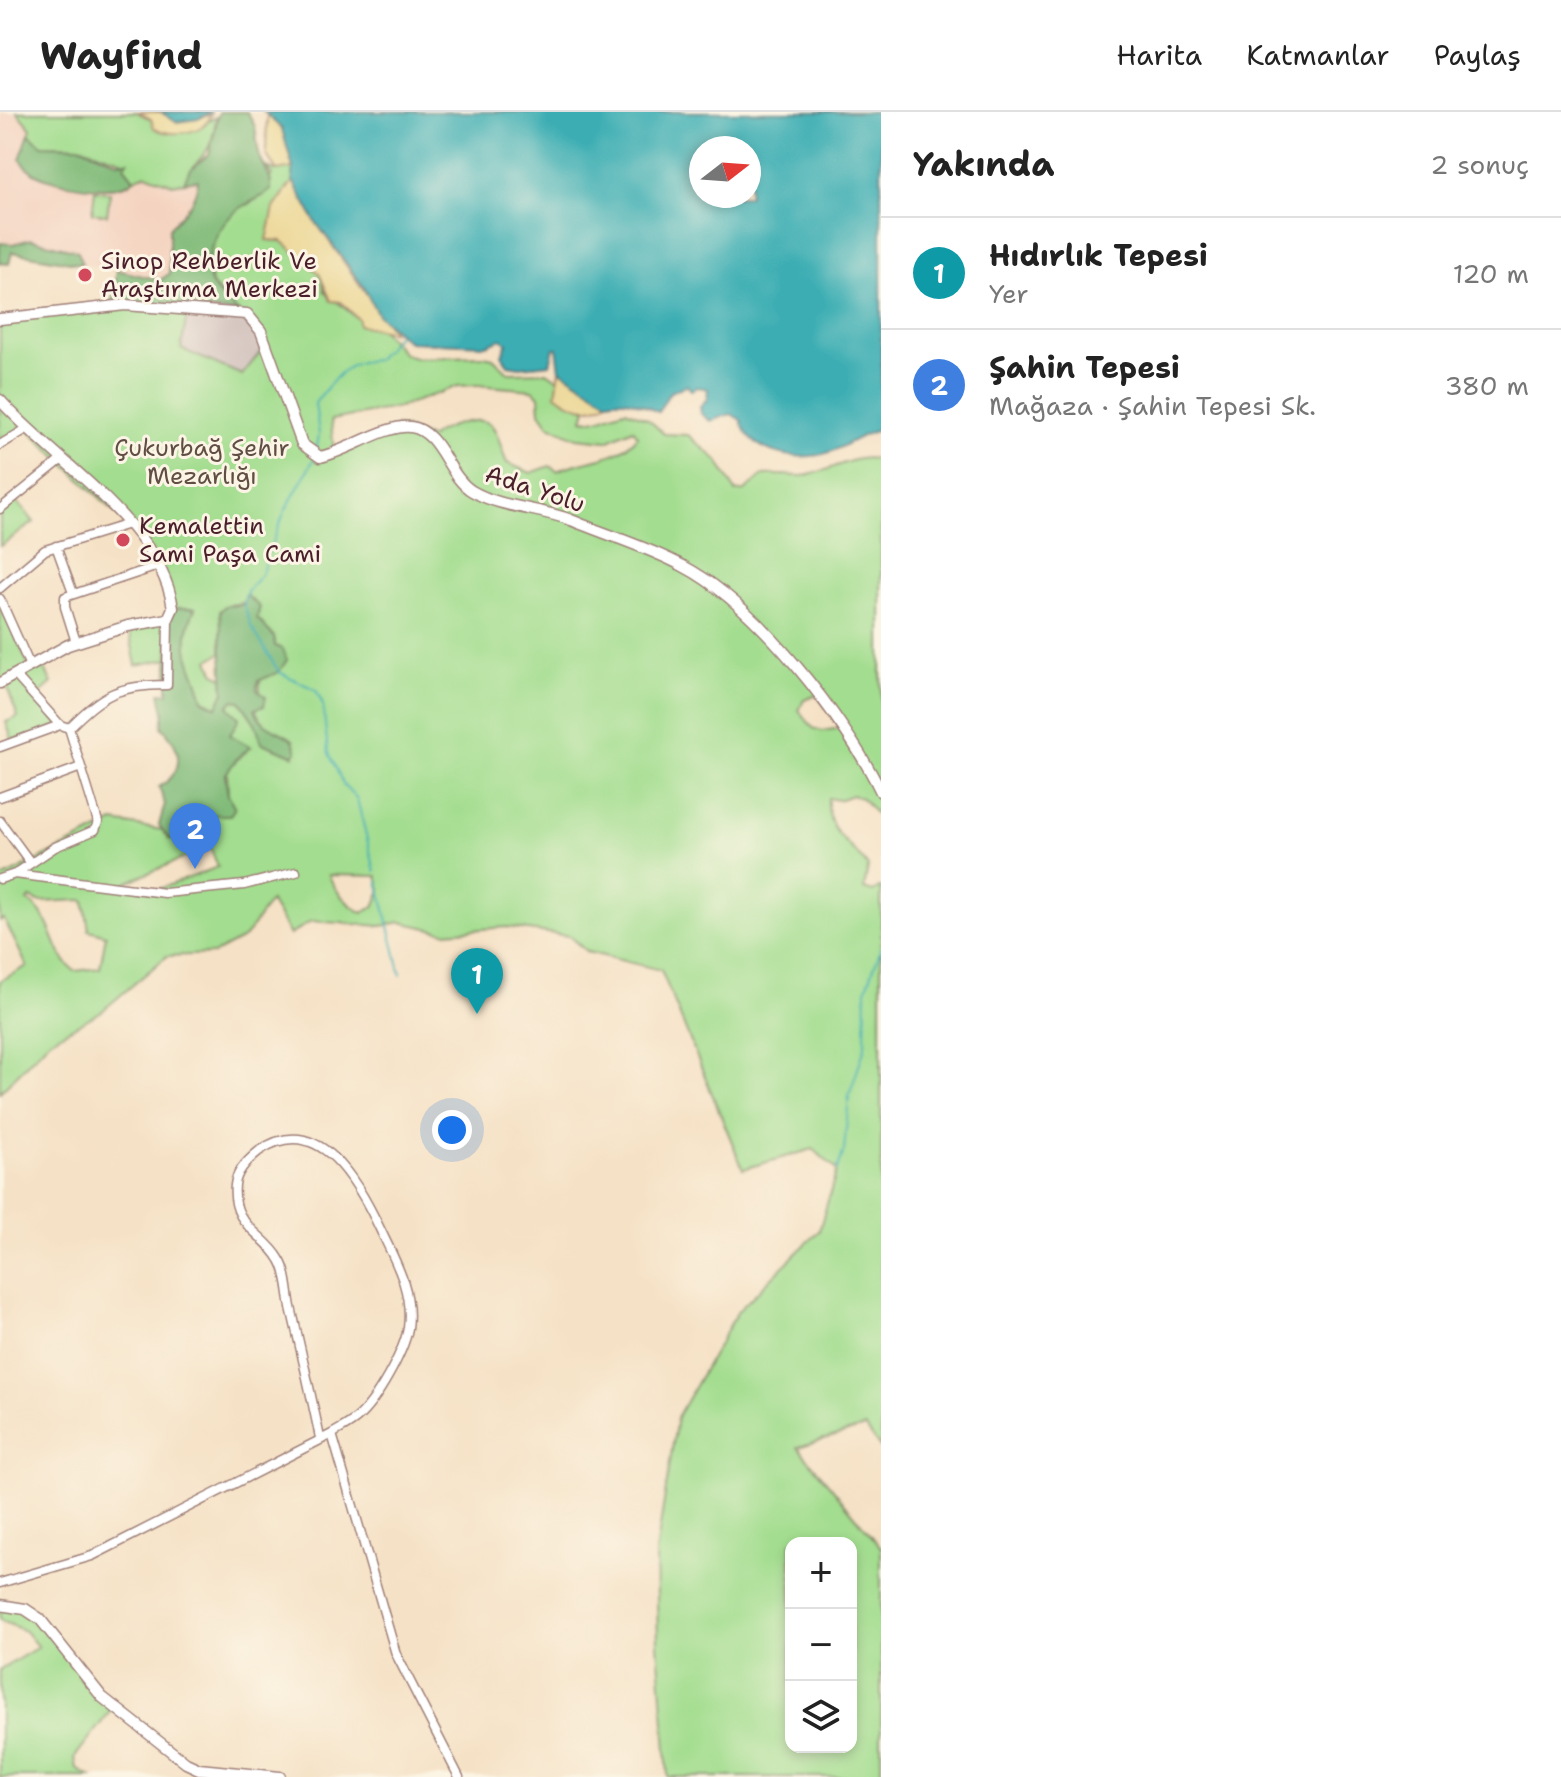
<!DOCTYPE html>
<html lang="tr">
<head>
<meta charset="utf-8">
<style>
	:root { --surface:#fff; --page:#f2f2f2; --text:#222; --muted:#767676; --line:#e0e0e0; --accent:#b45309 }
	body { margin:0; font-family:"Shantell Sans",sans-serif; background:var(--page); color:var(--text) }
	.controls { position:absolute; right:24px; bottom:24px; display:grid; overflow:hidden; border-radius:16px; box-shadow:0 4px 12px #0003 }
	.controls button { width:72px; height:72px; display:grid; place-items:center; padding:0; border:0; border-bottom:2px solid var(--line); background:var(--surface); color:var(--text); font:40px sans-serif }
	.compass { position:absolute; left:689px; top:24px; width:72px; height:72px; border-radius:50%; background:var(--surface); box-shadow:0 4px 12px #0003; rotate:73deg }
	.you { position:absolute; left:452px; top:1018px; width:28px; height:28px; margin:-20px; border:6px solid #fff; border-radius:50%; background:#1a73e8; box-shadow:0 0 0 12px #1a73e833 }
	.badge { display:grid; place-items:center; width:52px; height:52px; border-radius:50%; background:var(--accent); color:#fff; font-size:26px; font-weight:700 }
	.pin { position:absolute; translate:-50% -66px; filter:drop-shadow(0 2px 4px #0008) }
	.pin::after { content:''; position:absolute; top:42px; width:28px; height:24px; background:inherit; clip-path:polygon(0 0,100% 0,50% 100%) }
	.list { margin:0; padding:0; list-style:none }
	h2 { display:flex; justify-content:space-between; align-items:center; height:104px; margin:0; padding:0 32px; font-size:34px }
	h2 small { font-size:26px; font-weight:400; color:var(--muted) }
	.list li { display:grid; grid-template-columns:52px 1fr auto; gap:24px; align-items:center; box-sizing:border-box; height:112px; padding:0 32px; border-top:2px solid var(--line) }
	.list b { display:block; font-size:30px; white-space:nowrap }
	.list p { margin:0; font-size:26px; white-space:nowrap; color:var(--muted) }
	.list em { font-size:26px; font-style:normal; color:var(--muted) }
	.icon { flex:none; width:44px; height:44px; fill:none; stroke:currentColor; stroke-width:2; stroke-linecap:round; stroke-linejoin:round }
	.map { position:relative; flex:none; width:881px; height:1665px; overflow:hidden }
	header { display:flex; align-items:center; gap:48px; box-sizing:border-box; height:112px; padding:0 40px; background:var(--surface); border-bottom:2px solid var(--line) }
	header strong { font-size:38px }
	nav { display:flex; gap:44px; margin-inline-start:auto; font-size:28px }
	main { display:flex }
	aside { flex:1; background:var(--surface) }
	.map>svg:first-child { display:block }
</style>
</head>
<body>
<header>
<strong>Wayfind</strong>
<nav><a>Harita</a><a>Katmanlar</a><a>Paylaş</a></nav>
</header>
<main>
<div class="map">
<svg width="881" height="1665" viewBox="0 0 881 1665">
	<rect width="100%" height="100%" fill="#fcf5e5"/>
	<filter id="ink" filterUnits="userSpaceOnUse"><feTurbulence type="fractalNoise" baseFrequency=".0125" numOctaves="2"/><feDisplacementMap in="SourceGraphic" scale="16" xChannelSelector="R" yChannelSelector="G"/><feConvolveMatrix kernelMatrix="1 2 1 2 8 2 1 2 1" color-interpolation-filters="sRGB"/></filter>
	<filter id="wash" filterUnits="userSpaceOnUse"><feTurbulence type="fractalNoise" baseFrequency=".006" numOctaves="4" result="noise"/><feDisplacementMap in="SourceGraphic" scale="32" xChannelSelector="R" yChannelSelector="G"/><feGaussianBlur stdDeviation="1.8" result="paint"/><feColorMatrix in="noise" values="0 0 0 0 0 0 0 0 0 0 0 0 0 0 0 0 0 1.4 0 .05"/><feComposite in="paint" operator="in"/></filter>
	<g filter="url(#wash)">
		<rect width="100%" height="100%" fill="#f5e1c5"/>
		<!-- built -->
		<path fill="#f4d3c0" d="M0,0h17l14,17 -9,18 11,26 71,16 28,-6 14,-9 18,9 34,-4 -1,13 -8,17 -13,10 -9,25 3,17 -4,17 -154,-26 -3,12 -9,-1z"/>
		<!-- industrial -->
		<path fill="#d0c0bc" d="M188,197l51,3 27,33 -24,31 -61,-27z"/>
		<!-- green -->
		<path fill="#a3dd8f" stroke="#767e5d" stroke-width="2" fill-rule="evenodd" d="M17,0h120l14,7 9,12 27,1 29,-15c-5,44 -16,33 -32,65l-12,2 -26,-10 -12,5 -10,-13 3,-4 -48,-16 -37,-1 -13,-11 2,-5z
			M266,55l11,4 16,-3v13l-19,27 -6,32 14,1 11,8 27,24 5,19 33,27 25,12 20,22 12,5 69,-2 9,2 16,15 38,-1 13,9 4,19 22,9 -3,10c16,4 27,-7 43,-9l22,9 16,15 24,1 30,26 18,31 9,-1 18,-16c13,-1 25,1 38,1 29,-2 51,-24 80,-16v360l-19,-22 -10,-3 -14,5 -10,-2c-2,37 23,44 40,69l-4,22 9,3 8,-5v562l-16,-22 -67,20 83,100v230h-213l-10,-133 -2,-91 21,-136 61,-106 81,-80 18,-61 -24,-21 -70,20 -82,-199 -74,-18 -18,-16 -62,-9 -62,5 -44,-10 -19,4 -71,-5 -21,14 -20,-34 -25,36 -32,17 -46,2 -65,55 -52,29 -50,52v-111l27,-15 -23,-47 -4,2v-42l114,-57 48,8 7,9 37,-10 2,-9 20,-25 -1,-26 24,-22 -21,-12 9,-17 -11,-11 5,-7 7,1 15,22 7,20 31,12c-11,-15 -33,-31 -38,-47l9,-2c-16,-34 18,-52 10,-69 -4,-7 -13,-11 -18,-19l3,-11 -8,-6 -26,5 -4,5v42l-12,7 5,12 9,6 1,14 -6,15 -15,-7c-10,-40 -27,-48 -8,-92h-22l-33,-72 -112,-107 -28,16v-126l107,-13 81,3 -7,40 61,26 24,-30 -52,-58c-14,-25 3,-65 27,-80 8,-5 4,1 11,-5 8,-8 13,-18 20,-27zM477,273l56,5 6,6 1,16 9,13 28,13 30,3 26,-12 5,7c-23,27 -52,21 -81,35l-7,-5 -19,7 -24,-10c-5,-10 -8,-29 -15,-37 -10,-13 -54,2 -61,12l-33,-12 -64,27 -3,-33 69,-13 58,-21zM817,583l24,33 -19,3 -9,-3 -14,-18 5,-10zM210,735l8,20 -64,24 -34,-6zM329,763l48,1 4,14 -7,17 -11,6c-15,-7 -29,-23 -34,-38zM30,786l9,4 45,-2 5,30 17,5 -6,33 -25,3c-24,-16 -20,-53 -47,-70zM791,1431h60v204h-60z
			M95,78l15,3 -3,22 -15,-2z
			M14,386l20,24 -34,24v-37z
			M0,487l29,67 11,-6 12,23 -17,15 25,27 -47,17 -7,-20 12,-5 -13,-35 -5,1z
			M168,507v40l-32,6 -8,-39z
			M0,1493l25,4 89,97 -39,51 2,12 14,8h-91v-107l38,-23 -13,-16 -25,-11z"/>
		<!-- forest -->
		<path fill="#82bc7a" stroke="#666e52" stroke-width="2" d="M219,0h28c13,19 7,22 12,42 4,15 13,19 12,36 -10,9 -21,11 -32,19 -20,14 -36,46 -29,71 4,13 19,24 29,32l-127,-7 5,-35 43,10 9,-6v-46c14,-16 27,-25 29,-48l-14,2 5,-11 20,-17z
			M29,22l13,11 37,1 38,16 11,-1 -4,5 10,13c-16,18 -80,5 -100,-6 -5,-3 -10,-10 -14,-14z
			M31,127l47,12 4,13 -70,-12 -3,12 -9,-1v-20l13,1z
			M246,483l14,12 -3,11 17,19 1,9 8,3 4,11 -8,12 -21,9 -1,9 9,7 -2,9 -9,3c7,20 24,20 38,31l4,12 -4,3 -31,-12 -7,-20 -15,-22 -7,-1 -5,7 11,11 -9,17 21,12 -12,9 -14,19 3,20 7,13 -5,7h-17c-17,21 -11,32 -44,24l-10,-14 6,-21 -6,-17c27,-16 23,-39 3,-60l2,-15 -4,-19h8v-74l5,-11h22c-19,44 -2,52 8,92l14,7 7,-15 -4,-81 5,-5 18,-1z"/>
		<!-- sand -->
		<path fill="#eeda9e" stroke="#9c7c64" stroke-width="2" d="M137,0h24l15,10 35,-7c-8,20 -40,22 -57,13l-3,-9z
			M267,3l15,14 11,39 -16,3 -11,-17z
			M293,69l22,40 78,111 -35,-7v-6l-17,-17 -10,-1 -12,-28 -37,-32 -15,-1 7,-32z
			M560,258l48,31c-16,13 -36,6 -52,-7z"/>
		<!-- water -->
		<path fill="#3badb3" stroke="#42666f" stroke-width="2" fill-rule="evenodd" d="M161,0h51l-14,7 -22,3z
			M264,0h617v318c-20,3 -32,15 -51,22 -31,11 -81,2 -89,-32l-10,-6 -21,7 -9,-7 -1,-8 7,-7 1,-10 -10,-2 -7,3 -4,-5 -17,7 -12,20c-18,-8 -30,-15 -50,-11l-48,-31 -3,-22h-3l-4,16 -30,3 -12,-2 -6,-10 5,-12 -6,-4 -15,6 -77,-3 -31,-27 -15,-29 -48,-65 -22,-40v-13l-11,-39zM701,36h48v48h-48z"/>
		<g fill="none" stroke-linecap="round" stroke-linejoin="round">
			<!-- stream -->
			<path stroke="#3badb3" stroke-width="2" d="M317,335l2,-13 -4,-31c18,-23 31,-43 61,-43l22,-25
				M268,442l17,-43 29,-52
				M266,449l-5,14 -14,16 -3,14 7,21 28,46 37,18 7,15 5,46 15,33 14,15 18,72
				M378,769l23,94
				M837,1058l7,-19 5,-55 16,-49 1,-57 15,-42"/>
		</g>
	</g>
	<g filter="url(#ink)">
		<g fill="none" stroke-linecap="round" stroke-linejoin="round">
			<!-- minor casing -->
			<g stroke="#a08078" stroke-width="11">
				<path id="minor" d="M0,333l28,-17
					M0,397l61,-49
					M56,434l17,47
					M0,476l45,-38 84,-26
					M0,487l30,67
					M76,530l-11,-35v-10l93,-31
					M69,616c33,-34 50,-43 98,-43l1,-66
					M0,635l60,-22
					M0,685l81,-30
					M0,709l30,41
					M15,762l40,-27 40,-17 3,-8 -29,-94 -9,-3 -43,-48
					M0,767l15,-5 150,19 79,-8 52,-13
					M332,1322l64,220 63,123
					M0,1471l92,-27 240,-122c8,-5 18,-10 25,-16 19,-16 47,-66 51,-90 5,-36 -12,-66 -27,-97 -21,-45 -61,-122 -122,-80 -10,8 -23,21 -24,34 -4,42 29,47 45,75 8,13 8,32 11,47 10,44 20,87 29,131"/>
			</g>
			<!-- tertiary casing -->
			<g stroke="#a08078" stroke-width="13">
				<path id="tertiary" d="M0,207l125,-14 122,9 14,17 41,113 18,13c28,-6 66,-33 91,-30 30,4 36,49 61,64 29,17 67,17 99,29 36,15 77,27 112,46 73,38 162,152 198,226
					M0,288c53,60 161,124 173,208l-5,11 -40,7 -60,19 -68,38
					M0,1493l25,4 15,10 62,78 84,66 13,6 81,8"/>
			</g>
			<!-- minor -->
			<use href="#minor" stroke="#fff" stroke-width="8"/>
			<!-- tertiary -->
			<use href="#tertiary" stroke="#fff" stroke-width="10"/>
		</g>
	</g>
	<!-- markers -->
	<g fill="#d1495b" stroke="#fcf5e5" stroke-width="3">
		<circle cx="85" cy="163" r="8"/>
		<circle cx="123" cy="428" r="8"/>
	</g>
	<g text-anchor="middle" dominant-baseline="central" stroke-width="6" stroke-linejoin="round" paint-order="stroke">
		<!-- poi labels -->
		<g font-size="24" fill="#4a1f2b" stroke="#fcf5e5" text-anchor="start">
			<text x="101" y="149">Sinop Rehberlik Ve<tspan x="101" dy="28">Araştırma Merkezi</tspan></text>
			<text x="139" y="414">Kemalettin<tspan x="139" dy="28">Sami Paşa Cami</tspan></text>
		</g>
		<!-- park labels -->
		<g font-size="24" fill="#604e44" stroke="#fcf5e5">
			<text x="202" y="336">Çukurbağ Şehir<tspan x="202" dy="28">Mezarlığı</tspan></text>
		</g>
		<!-- street labels -->
		<g font-size="24" fill="#4a1f2b" stroke="#fcf5e5">
			<text transform="translate(535 377) rotate(18)">Ada Yolu</text>
		</g>
	</g>
</svg>
<div class="controls">
<button>+</button>
<button>−</button>
<button><svg class="icon" aria-label="layers" viewBox="0 0 24 24"><path d="M12 4l9 5-9 5-9-5zM3 14l9 5 9-5"/></svg></button>
</div>
<svg class="compass" viewBox="-18 -18 36 36"><path d="M0-13l5 13h-10z" fill="#e53935"/><path d="M0 13l5-13h-10z" fill="#767676"/></svg>
<div class="you"></div>
<div class="pin badge" style="left:477px;top:902px;background:#0f9aa8">1</div>
<div class="pin badge" style="left:195px;top:757px;background:#3f7fe0">2</div>
</div>
<aside>
<h2>Yakında<small>2 sonuç</small></h2>
<ul class="list">
<li><span class="badge" style="background:#0f9aa8">1</span><div><b>Hıdırlık Tepesi</b><p>Yer</p></div><em>120 m</em></li>
<li><span class="badge" style="background:#3f7fe0">2</span><div><b>Şahin Tepesi</b><p>Mağaza · Şahin Tepesi Sk.</p></div><em>380 m</em></li>
</ul>
</aside>
</main>
</body>
</html>
